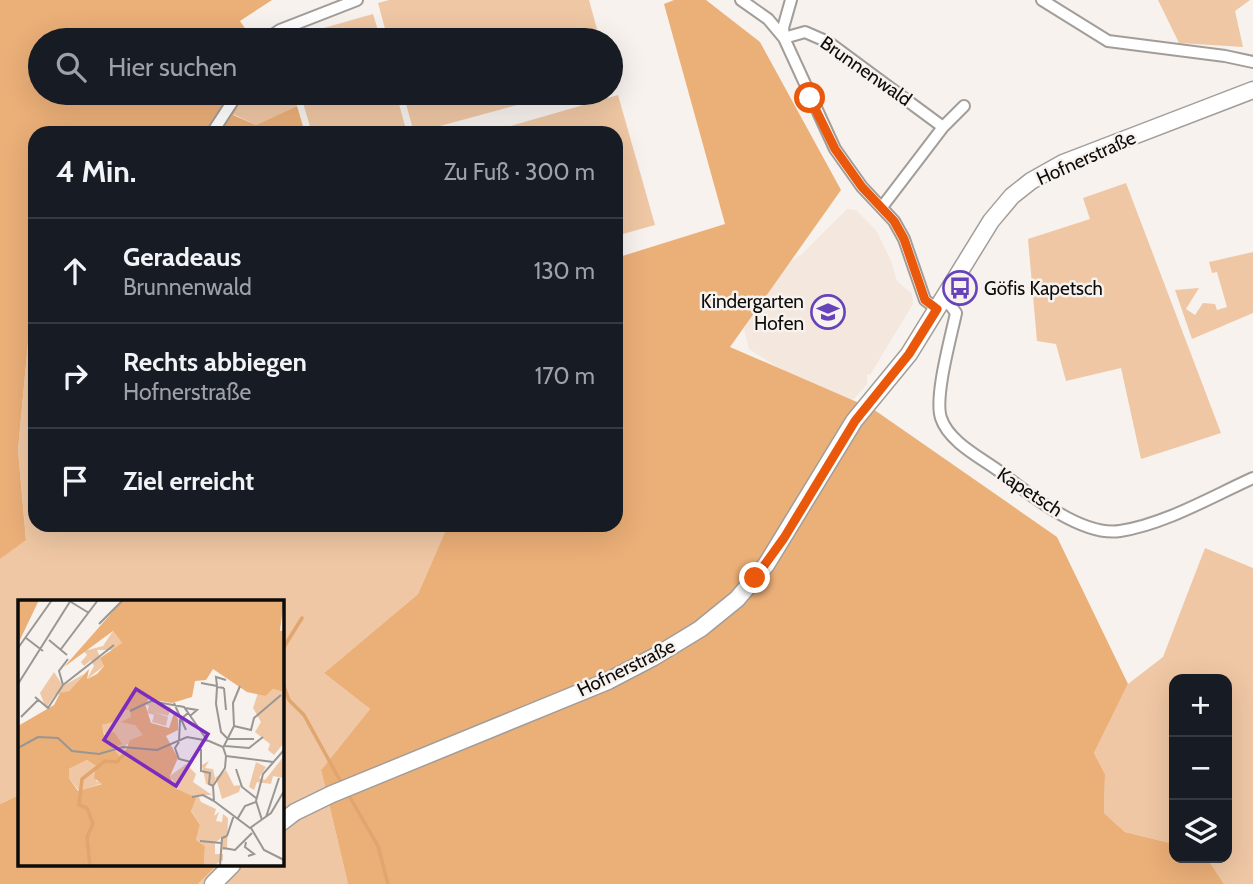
<!DOCTYPE html>
<html lang="de">
<head>
<meta charset="utf-8">
<style>
	:root { --surface:#171b24; --page:#20242c; --text:#f1f3f6; --muted:#9ea1a6; --line:#363941 }
	body { margin:0; font-family:Cabin,sans-serif; background:var(--page); color:var(--text) }
	.controls { position:absolute; right:21px; bottom:21px; display:grid; overflow:hidden; border-radius:14px; box-shadow:0 7px 28px #0002 }
	.controls button { width:63px; height:63px; display:grid; place-items:center; padding:0; border:0; border-bottom:2px solid var(--line); background:var(--surface); color:var(--text); font:35px sans-serif }
	.stop { position:absolute; width:21px; height:21px; margin:-16px; border:5px solid #ea580c; border-radius:50%; background:#fff }
	.stop.end { background:#ea580c; border-color:#fff; box-shadow:0 2px 7px #0008 }
	.list { margin:0; padding:0; list-style:none }
	h2 { display:flex; justify-content:space-between; align-items:center; height:91px; margin:0; padding:0 28px; font-size:30px }
	h2 small { font-size:23px; font-weight:400; color:var(--muted) }
	.list li { display:grid; grid-template-columns:46px 1fr auto; gap:21px; align-items:center; box-sizing:border-box; height:105px; padding:0 28px; border-top:2px solid var(--line) }
	.list b { display:block; font-size:26px; white-space:nowrap }
	.list p { margin:0; font-size:23px; white-space:nowrap; color:var(--muted) }
	.list em { font-size:23px; font-style:normal; color:var(--muted) }
	.icon { flex:none; width:38px; height:38px; fill:none; stroke:currentColor; stroke-width:2; stroke-linecap:round; stroke-linejoin:round }
	.map { position:relative; flex:none; width:1253px; height:884px; overflow:hidden }
	.search { position:absolute; background:var(--surface); box-shadow:0 7px 28px #0002; left:28px; top:28px; width:595px; height:77px; display:flex; align-items:center; gap:18px; box-sizing:border-box; padding:0 24px; border-radius:38px; color:var(--muted); font-size:26px }
	.panel { position:absolute; background:var(--surface); box-shadow:0 7px 28px #0002; left:28px; top:126px; width:595px; height:406px; border-radius:21px }
	.map>svg:first-child { display:block }
</style>
</head>
<body>
<div class="map">
<svg width="1253" height="884" viewBox="0 0 1253 884">
	<rect width="100%" height="100%" fill="#f7f2ee"/>
	<!-- built -->
	<path fill="#f3e7de" d="M847,209l9,1 20,20 15,31 6,20 15,13 1,10 -43,71 -3,-1v10l-13,15 -7,2 -68,-33 -30,-19 -5,-20 8,-29 15,-23 35,-23z"/>
	<!-- green -->
	<path fill="#efc7a4" d="M389,0h200l11,40h-212l-10,-37z
		M1158,0h92l-15,11 8,36 -64,-4z
		M373,14l8,26h-96v-1z
		M246,93h47l4,13 -41,19 -23,-11z
		M300,93h96l11,40h-95z
		M403,93h158l-147,40z
		M618,95l37,130 -39,11v-103h-130z
		M1126,183l95,250 -80,26 -20,-91 -55,13 -10,-37 -19,-3 -9,-102 62,-20 -7,-21z
		M1253,252v61l-61,26 -17,-49 24,-2 -13,21 9,6 8,-12 12,1 2,6 10,-3 -10,-35 -5,1 -3,-11z
		M35,338v187h77l63,5 6,-5h267l-30,69 -94,79 46,36 -49,61 27,114h-150l19,-19h65v-263h-263v193l-19,9v-245l26,-20 -8,-89 10,-107z
		M1205,548l48,20v316h-29l-17,-26h20v-179h-53v165l-49,-12 -21,-19 1,-39 -11,-21 34,-69 35,-27z"/>
	<!-- forest -->
	<path fill="#ebaf78" d="M0,0h272l-32,21 13,19h-213v53h206l-13,22 23,10 41,-19 8,27h-270v205l-7,5 -10,107 8,90 -26,19z
		M674,0h32l54,42 81,148 -111,157 143,62 184,128 71,147 -34,69 11,21 -1,39 21,19 49,12v14h33l17,26h-876l-27,-114 49,-61 -46,-36 94,-79 30,-69h168v-267l109,-34 -61,-220z
		M19,795v70h198l-19,19h-198v-80z"/>
	<g fill="none" stroke-linecap="round" stroke-linejoin="round">
		<!-- stream -->
		<path stroke="#e1a56f" stroke-width="3.5" d="M282,650l20,-32
			M282,681l7,19 15,15 38,69
			M348,794l30,52 10,38"/>
		<!-- minor casing -->
		<g stroke="#a29d99" stroke-width="14">
			<path id="minor" d="M741,0l27,19 16,19 21,-6 23,10 115,85
				M791,0l-8,28 1,10 51,111 27,38 32,34 10,18 21,61 12,9
				M1042,0l66,41 117,15 28,6
				M265,40l15,-10 77,-30
				M212,133l26,-40
				M882,207l61,-80 21,-21
				M942,300l9,6 5,7c-5,24 -22,84 -15,105 8,25 43,41 62,56 27,21 80,63 117,57 45,-7 91,-34 133,-53"/>
		</g>
		<!-- secondary casing -->
		<g stroke="#a29d99" stroke-width="19">
			<path id="secondary" d="M282,822l13,-10 37,-18 276,-113 46,-24 46,-28 37,-30 29,-34 88,-144 55,-67 82,-133 21,-25 19,-15 32,-18 190,-73
				M213,884l19,-19"/>
		</g>
		<!-- minor -->
		<use href="#minor" stroke="#fff" stroke-width="10"/>
		<!-- secondary -->
		<use href="#secondary" stroke="#fff" stroke-width="16"/>
	</g>
	<g fill="none" stroke-linecap="round" stroke-linejoin="round">
		<!-- route -->
		<path stroke="#ea580c" stroke-width="9" d="M755,578l29,-40 71,-117 54,-67 28,-45 -12,-9 -21,-61 -10,-18 -32,-34 -27,-38 -25,-51"/>
	</g>
	<!-- icons -->
	<defs>
		<g id="bus-ring" transform="scale(1.75)"><circle r="9.5" fill="#f7f2ee" stroke="#6743bb" stroke-width="1.5"/><path d="M-5-6H5V4H4V6H2V4H-2V6H-4V4H-5ZM-3.5-4V0h7V-4ZM-3.5 1.2v1.5H-2V1.2ZM2 1.2v1.5H3.5V1.2Z" fill="#6743bb"/></g>
		<g id="school-ring" transform="scale(1.75)"><circle r="9.5" fill="#f7f2ee" stroke="#6743bb" stroke-width="1.5"/><path d="M0-5L7-2L0 1L-7-2ZM-4 1L0 2.5L4 1V4Q0 6-4 4Z" fill="#6743bb"/></g>
	</defs>
	<g fill-rule="evenodd">
		<use href="#bus-ring" x="960" y="288"/>
		<use href="#school-ring" x="828" y="312"/>
	</g>
	<g text-anchor="middle" dominant-baseline="central" stroke-width="5" stroke-linejoin="round" paint-order="stroke">
		<!-- street labels -->
		<g font-size="19" fill="#0d0c0a" stroke="#f7f2ee">
			<text transform="translate(866 71) rotate(35)">Brunnenwald</text>
			<text transform="translate(1086 158) rotate(-24)">Hofnerstraße</text>
			<text transform="translate(1030 492) rotate(33)">Kapetsch</text>
			<text transform="translate(626 668) rotate(-26)">Hofnerstraße</text>
		</g>
		<!-- poi labels -->
		<g font-size="19" fill="#0d0c0a" stroke="#f7f2ee" text-anchor="start">
			<text x="984" y="288">Göfis Kapetsch</text>
			<text x="804" y="301" text-anchor="end">Kindergarten<tspan x="804" dy="22">Hofen</tspan></text>
		</g>
	</g>
	<!-- overview -->
	<g transform="translate(18 600)">
		<rect width="266" height="266" fill="#f7f2ee"/>
		<path d="M95,31l9,12 -7,7h-18l7,16 -17,13 7,-13 -3,-6 -7,6 -3,-4 6,-7 -3,-4 19,-5zM36,72l9,14 21,-12 -15,17 -14,4 -9,13 -6,-15zM255,89l11,3v51l-10,12 -6,-5 2,-6 -15,-12 6,-10 -8,-14 5,-15 8,3zM133,102l20,5 -3,9 -14,-4 14,5 -2,9 -14,-4 2,-7 -7,-2 2,-7 -4,-2zM107,110h16l1,5 -10,1 12,19 -18,10 -4,15 -9,-6 6,-11 -6,-10 -8,2 -4,-10 17,-4zM266,156v22l-11,-2 -2,8 -14,-2 -3,8 -5,-3 7,-25 10,5 -7,11 6,2zM69,160l9,6v15l7,2 -24,8 -10,-13v-9zM191,161l-4,7 8,1 2,9 11,-8 8,16 7,-1 -2,7 -17,7 -6,-21 -3,8 -7,-2 -4,-19zM168,164l10,10 -3,8 19,13h-14l3,7 15,7 -2,7 5,-4 -3,9 6,1 1,-8 5,4 -1,31 -5,1v-13l-7,6v11h8v6l-10,6h-9l1,-20 -9,-6 4,-15 -30,-49z" fill="#efc7a4"/>
		<path d="M0,0h21l-21,44zM105,0h161l-4,31 4,-1v62l-11,-3 -7,7 -19,-4 -34,-23 -7,11 -11,1 -3,16 -20,6 -23,-4 -4,5 6,19 18,5 5,-15 4,6v11l-12,6 12,22 -8,18 5,12 21,10 -5,13 9,14 -4,15 9,6 -1,20h-186v-140l36,-21 6,-12 9,-2 20,-22 -2,10 10,-5 7,-8 -4,-8 22,-15 -9,-12 -49,36zM107,110h5l1,7 -10,5 14,3 8,10 -13,5 -8,19 -9,-11 9,-4 -8,-12 -10,3 -2,-10 16,-4zM69,160l9,6 -2,12 8,6 -24,7 -9,-13v-9z" fill="#ebaf78" fill-rule="evenodd"/>
		<path fill="none" stroke="#e1a56f" stroke-width="3.5" d="M72,266l-3,-29 6,-13 -6,-16 -8,-3 3,-26 23,-18 12,1 10,-11"/>
		<path fill="none" stroke="#999693" stroke-width="2" d="M53,2l18,11M81,24l24,-24M8,38l17,13M31,40l18,15M0,48l34,-48M43,49l37,-49M183,83l16,3 -1,-9 10,3M0,84l53,-84M45,85l51,-40M45,85l-4,-14 9,-12M206,88l-7,-1 -1,17 5,28 7,7M206,88l2,22M17,97l13,11 15,-23M156,103l12,27M167,108l12,2 -7,6M112,111l21,-10 33,6 23,33M3,117l17,-17M216,126l17,4 3,-12 27,-23M210,139h26M161,141l1,-21 8,-7M161,142l-4,6 4,11 12,3M207,146l24,2 14,-11M0,148l20,-11 20,1 14,13 27,3 24,-7 34,3 30,-13 22,4 14,6 3,9 -1,12 -12,18 1,15 36,27 21,-15 13,-22M205,148l11,-22 -1,-23 7,-17M183,149v22l9,2 -1,11 4,2M208,156l47,6M218,169l6,18 14,11M174,197l11,-2 11,6M248,217l13,-39M220,218l7,-12 11,-4M244,220l-6,-19 7,-27 21,-24M233,228l13,22 20,10M209,236l7,-21M182,241l21,2M228,242l-1,5 9,7 -6,2M205,248l12,2 17,-17M202,266l2,-28 5,-2"/>
		<path fill="#7b2cbf" fill-opacity="0.15" stroke="#7b2cbf" stroke-width="3.5" d="M118,89l72,45 -32,52 -72,-46z"/>
		<rect width="266" height="266" fill="none" stroke="#0d0c0a" stroke-width="3.5"/>
	</g>
</svg>
<div class="controls">
<button>+</button>
<button>−</button>
<button><svg class="icon" aria-label="layers" viewBox="0 0 24 24"><path d="M12 4l9 5-9 5-9-5zM3 14l9 5 9-5"/></svg></button>
</div>
<div class="stop" style="left:810px;top:98px"></div>
<div class="stop end" style="left:755px;top:578px"></div>
<div class="search"><svg class="icon" aria-label="search" viewBox="0 0 24 24"><circle cx="10" cy="10" r="6"/><path d="M15 15l6 6"/></svg>Hier suchen</div>
<section class="panel">
<h2>4 Min.<small>Zu Fuß · 300 m</small></h2>
<ul class="list">
<li><svg class="icon" aria-label="ahead" viewBox="0 0 24 24"><path d="M12 20V5M6 11l6-6 6 6"/></svg><div><b>Geradeaus</b><p>Brunnenwald</p></div><em>130 m</em></li>
<li><svg class="icon" aria-label="right" viewBox="0 0 24 24"><path d="M7 20v-9h11M14 6l5 5-5 5"/></svg><div><b>Rechts abbiegen</b><p>Hofnerstraße</p></div><em>170 m</em></li>
<li><svg class="icon" aria-label="arrive" viewBox="0 0 24 24"><path d="M6 21V4h12l-3 4 3 4H6"/></svg><div><b>Ziel erreicht</b></div></li>
</ul>
</section>
</div>
</body>
</html>
